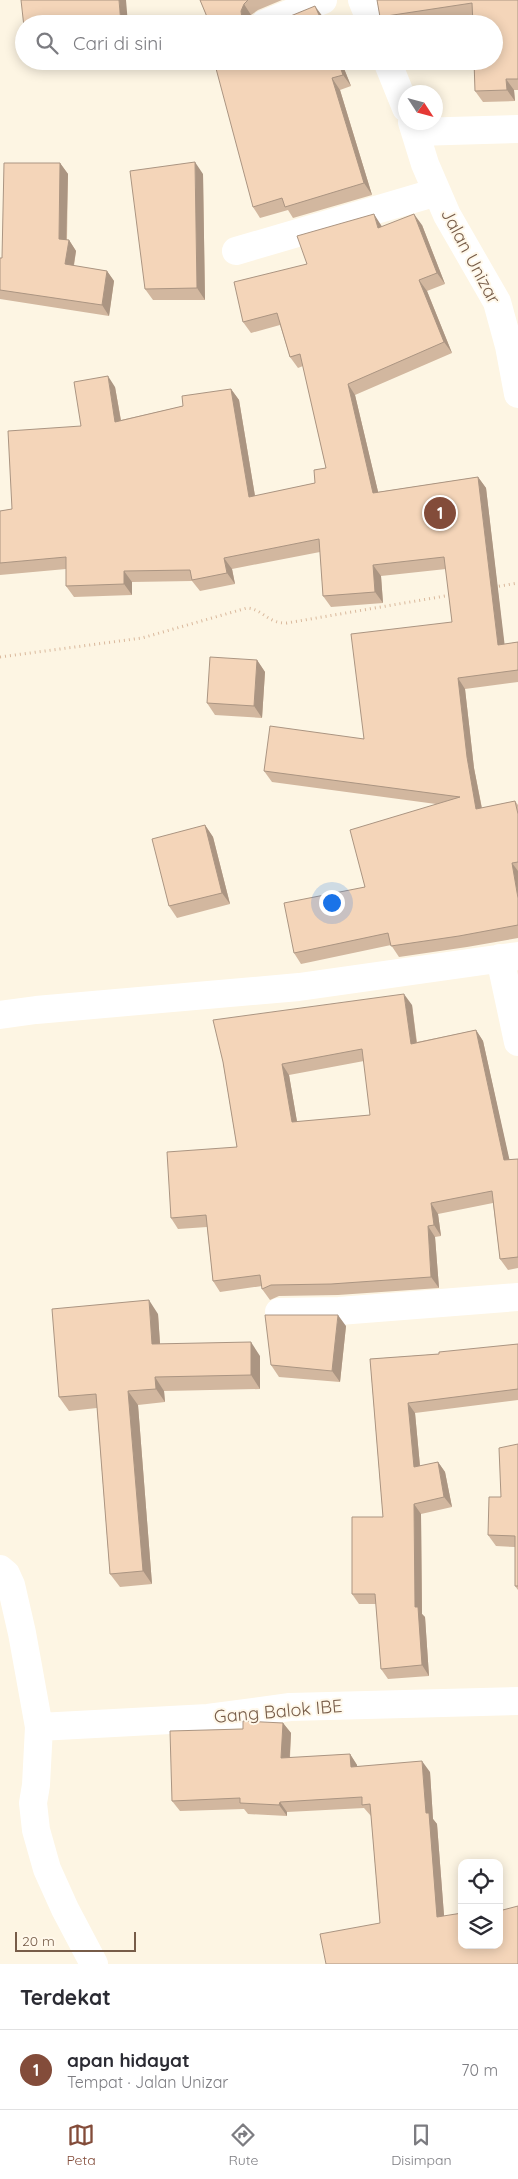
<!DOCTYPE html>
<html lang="id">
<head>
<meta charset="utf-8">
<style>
	:root { --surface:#fff; --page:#f7f7f7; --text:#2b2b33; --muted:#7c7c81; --line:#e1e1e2; --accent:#834c3a }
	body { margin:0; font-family:Quicksand,sans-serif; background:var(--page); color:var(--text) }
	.controls { position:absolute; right:15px; bottom:15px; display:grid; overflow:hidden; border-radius:10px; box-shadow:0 2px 12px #0003 }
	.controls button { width:45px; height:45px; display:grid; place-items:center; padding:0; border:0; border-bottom:1px solid var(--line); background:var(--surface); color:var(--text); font:25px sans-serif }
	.compass { position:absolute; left:398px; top:85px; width:45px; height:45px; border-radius:50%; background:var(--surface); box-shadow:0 2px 12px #0003; rotate:126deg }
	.scale { position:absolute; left:15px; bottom:12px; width:121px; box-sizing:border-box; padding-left:5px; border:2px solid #775c48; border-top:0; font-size:14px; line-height:18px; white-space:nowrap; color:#775c48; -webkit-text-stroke:4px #fff8ea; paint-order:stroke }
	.you { position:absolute; left:331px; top:902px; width:18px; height:18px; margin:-12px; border:4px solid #fff; border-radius:50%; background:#1a73e8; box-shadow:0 0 0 8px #1a73e833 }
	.badge { display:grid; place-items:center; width:32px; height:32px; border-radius:50%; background:var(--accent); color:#fff; font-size:16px; font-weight:700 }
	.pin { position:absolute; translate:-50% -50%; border:2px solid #fff; box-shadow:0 1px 5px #0006 }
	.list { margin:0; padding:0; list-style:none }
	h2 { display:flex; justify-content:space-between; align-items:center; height:65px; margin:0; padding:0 20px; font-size:21px }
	h2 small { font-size:16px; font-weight:400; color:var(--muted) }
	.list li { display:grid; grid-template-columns:32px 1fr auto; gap:15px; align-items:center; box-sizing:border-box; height:80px; padding:0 20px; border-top:1px solid var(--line) }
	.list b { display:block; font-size:19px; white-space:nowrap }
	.list p { margin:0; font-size:16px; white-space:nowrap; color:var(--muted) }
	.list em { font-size:16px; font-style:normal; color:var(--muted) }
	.icon { flex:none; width:28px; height:28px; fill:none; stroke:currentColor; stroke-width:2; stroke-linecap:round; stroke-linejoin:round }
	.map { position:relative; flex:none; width:518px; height:1964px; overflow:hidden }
	.search { position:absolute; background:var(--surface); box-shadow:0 2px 12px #0003; left:15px; right:15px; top:15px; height:55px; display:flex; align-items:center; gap:12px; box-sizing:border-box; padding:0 18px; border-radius:28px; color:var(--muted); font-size:19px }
	.sheet { height:145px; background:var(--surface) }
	nav { display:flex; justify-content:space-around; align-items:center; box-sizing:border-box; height:70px; border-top:1px solid var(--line); background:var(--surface); font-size:14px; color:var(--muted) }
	nav a { display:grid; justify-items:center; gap:2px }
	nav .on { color:var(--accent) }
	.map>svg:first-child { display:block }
</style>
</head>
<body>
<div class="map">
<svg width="518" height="1964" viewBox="0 0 518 1964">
	<rect width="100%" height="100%" fill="#fdf5e3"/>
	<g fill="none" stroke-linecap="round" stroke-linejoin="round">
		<!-- path -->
		<path stroke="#d9b89c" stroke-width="3" stroke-dasharray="1 4" stroke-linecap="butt" d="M494,587l24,-4
			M0,657l142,-19 105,-30c16,1 21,16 40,15l164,-28"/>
		<!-- minor -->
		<path stroke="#fff" stroke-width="28" d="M362,0l10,24
			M264,24l59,-24
			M387,61l19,47
			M412,122l13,42 22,51 50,87 12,44 9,48
			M416,132l102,-3
			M236,251l201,-59
			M500,958l18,84
			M0,1015l36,-5 263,-23 219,-31
			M279,1312l60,-1 179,-14
			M0,1569l6,5 5,11 11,48 17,94 -3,58 -3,18 3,27 11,39 18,40 29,55
			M39,1727l169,-9 82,-11 228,-6"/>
	</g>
	<!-- wall -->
	<path fill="#d2b79f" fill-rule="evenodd" d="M200,0h82l-24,10 -7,5 -2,9h-39z
		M377,0h141v90h-4l1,11 -32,1 -8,-11 -2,-76 -54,9h-35l-4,-7z
		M341,61l10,25 -11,4 32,105 -79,23 -5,-8 -28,8 -7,-11z
		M60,163l8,11 -1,66h2l7,11 -2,15 33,5 7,10 -5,35 -109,-17v-41h2z
		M203,174l2,126h-52l-8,-11z
		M381,225l1,2 40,-2 23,59 -18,7 25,62 -97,42 23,97 100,-15 8,11 18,156 14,-2v40l-53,7 9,79 8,40 33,-7 3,4v133l-51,9 -68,10 -8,-12 -90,19 -7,-11 71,-66 71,-83 -164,-22 -8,-11 100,-32 88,-117 -6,-53 -65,7 2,27 -52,4 -8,-11 -3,-44 -88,17 3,15 -35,7 -8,-10 -60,1v13l-58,2 -8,-11v-17l-66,6v-64l12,-2 69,-83 34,-39 6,33 62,-14 48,-17 8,11 16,96 60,-13 11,-15 -23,-102 -5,2 -8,-11 -10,-32 -29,8 -8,-11 64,-58z
		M257,660l8,12 -3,46 -47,-3 -8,-12z
		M205,825l8,12 17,67 -53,14 -8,-12z
		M412,1005l5,37 59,-12 7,11 26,119 9,-1v109l-10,2 -8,-11 -7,-56 -55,11 3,22 -6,1 4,51 -101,7 -59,1 -9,4 -8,-11v-3l-42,6 -7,-11 -6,-54 -29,2 -7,-11 66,-71 -14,-85zM364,1061l6,54 -73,7 -8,-47z
		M158,1314l2,30 100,12v33l-96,2 1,11 -27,3 14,179 -32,3 -10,-13 -13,-166 -28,3 -10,-14z
		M346,1326l-6,56 -61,-5 -8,-12z
		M518,1344v56l-103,13 5,53 18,-4 7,10 7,35 -31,7 1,100 3,3 4,59 -41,3 -7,-10 -5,-65h-17l-7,-10 31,-77 -13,-158 69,-5z
		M518,1444v146l-3,-4v-39l-19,-1 -8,-11 13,-38z
		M283,1723l8,10 -1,25 60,-4 7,11v1l73,6 3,47 4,5 7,92 74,48 -138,-41 -9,-107 -7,-8 -77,4v4l-39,-2 -4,-5 -64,2 -8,-10 71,-72z"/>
	<!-- shaded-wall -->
	<path fill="#ab9582" d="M119,0h7l2,24h-7z
		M244,4l7,11 -2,9h-4l-3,-5 -1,-8z
		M315,6l8,11 3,7h-3z
		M338,61h3l10,25 -8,-11z
		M332,78l8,12 32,105 -8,-12z
		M506,79l8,11 1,11 -8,-11z
		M195,162l8,12 2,126 -8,-12z
		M60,163l8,11 -2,75 -7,-10z
		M374,214l7,11 5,15 -8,-12z
		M414,214l8,11 23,59 -8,-11z
		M69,240l7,11 -4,24 -7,-11z
		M107,271l7,10 -5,35 -7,-11z
		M419,280l8,11 25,62 -8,-11z
		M108,376l7,11 8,46 -8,-11z
		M348,384l7,11 26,109 -8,-11z
		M231,389l8,11 18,108 -8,-11z
		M478,477l8,11 20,168 -8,-11z
		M224,558l8,11 3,15 -8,-11z
		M373,565l8,11 2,27 -8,-11z
		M124,571l8,11v13l-8,-11z
		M257,660l8,12 -3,46 -8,-12z
		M458,678l7,11 9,79 10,52 -8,-11 -9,-52z
		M205,825l8,12 17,67 -8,-11z
		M512,863l6,8v27z
		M404,994l8,11 6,50 -7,-11z
		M476,1030l7,11 29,130 -8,-11z
		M282,1064l7,11 10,58 -7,-11z
		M431,1203l7,11 3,22 -7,-11z
		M428,1226l7,11 4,51 -8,-11z
		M149,1300l9,14 3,44 -9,-14z
		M338,1315l8,11 -6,56 -8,-11z
		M251,1342l9,14v33l-9,-14z
		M155,1377l9,14 1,11 -9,-13z
		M128,1391l10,14 14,179 -9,-13z
		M408,1403l7,10 6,64 -7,-10z
		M438,1462l7,10 7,35 -8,-10z
		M414,1504l7,10 1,100 3,3 4,59 -7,-11 -7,-58z
		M283,1723l8,10 -2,36 -8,-11z
		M350,1754l7,11 1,13 -7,-11z
		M422,1761l8,11 3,47 4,5 8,104 -8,-11 -11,-104z
		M280,1802l7,10v4l-8,-11z"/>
	<!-- building -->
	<path fill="#f4d5b9" stroke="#ab9582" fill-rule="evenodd" d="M21,0h98l2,24h-97v3z
		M200,0h48l-4,4 -3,7 1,8 3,5h-35z
		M377,0h141v79h-12l1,11 -32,1 -1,-30h20v-37h-21l-1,-21 -92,14z
		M315,6l8,18h-52z
		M214,61h124l5,14 -11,3 32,105 -79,24 -3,-9 -29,9z
		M195,162l2,126 -52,1 -15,-118z
		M4,163h56l-1,76 10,1 -4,24 42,7 -5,34 -102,-15v-32h2z
		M374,214l4,14 36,-14 23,59 -18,7 25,62 -96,42 25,109 105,-16 20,168 20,-3v28l-60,8 9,79 9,52 39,-8 3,13v48l-6,1 6,35v27l-59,11 -68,10 -3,-13 -94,20 -10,-50 81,-16 -15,-57 110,-33 -196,-26 6,-45 94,13 -13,-105 101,-12 -8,-65 -71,8 2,27 -52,4 -4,-57 -95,19 3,15 -35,7 -2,-10 -66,1v13l-58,2v-29l-66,6v-52l12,-2 -4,-78 73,-5 -7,-44 34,-6 7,46 68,-16 -1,-10 49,-7 18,108 66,-14 -1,-13 12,-2 -26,-114 -10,3 -13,-44 -34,9 -9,-40 73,-18 -10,-28z
		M210,657l47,3 -3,46 -47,-3z
		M205,825l17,68 -53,13 -17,-67z
		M404,994l7,50 65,-14 28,130 14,-1v98l-18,2 -8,-68 -61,12 3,22 -6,1 3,51 -100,7 -60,1 -9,4 -2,-14 -47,6 -7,-66 -35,3 -4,-66 70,-5 -14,-85 -10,-42zM362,1049l8,66 -78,7 -10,-58z
		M149,1300l3,44 99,-2v33l-96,2 1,12 -28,2 15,180 -33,3 -14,-180 -37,3 -7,-88z
		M265,1315h73l-6,56 -61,-6z
		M518,1344v45l-110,14 6,64 24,-5 6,35 -30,7 1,103h3l4,58 -41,4 -6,-75h-23v-77h31l-13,-158 69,-5v-2z
		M518,1444v142h-3v-50l-27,-1 1,-38h12l-2,-49z
		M243,1721l40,2 -2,35 69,-4 1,13 71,-6 4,52h3l8,104 25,-4v32h37v-34l19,-5v58h-192l-6,-30 60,-11 -10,-119 -8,1v-8l-82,5 -1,3 -39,-2v-5l-68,3 -2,-70 73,-2z"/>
	<g text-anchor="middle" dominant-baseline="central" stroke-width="4" stroke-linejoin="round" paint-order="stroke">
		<!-- street labels -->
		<g font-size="18" fill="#775c48" stroke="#fff8ea">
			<text transform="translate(471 256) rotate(62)">Jalan Unizar</text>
			<text transform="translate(278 1711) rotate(-5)">Gang Balok IBE</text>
		</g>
	</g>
</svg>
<div class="controls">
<button><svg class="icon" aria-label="locate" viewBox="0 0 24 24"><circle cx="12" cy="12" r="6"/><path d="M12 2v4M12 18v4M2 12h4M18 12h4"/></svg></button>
<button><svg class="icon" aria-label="layers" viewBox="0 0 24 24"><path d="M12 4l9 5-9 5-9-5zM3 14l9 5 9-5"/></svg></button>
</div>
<svg class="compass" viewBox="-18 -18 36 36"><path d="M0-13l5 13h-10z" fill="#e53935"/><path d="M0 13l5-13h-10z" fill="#7c7c81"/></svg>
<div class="scale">20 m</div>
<div class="you"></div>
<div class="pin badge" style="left:440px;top:513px">1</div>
<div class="search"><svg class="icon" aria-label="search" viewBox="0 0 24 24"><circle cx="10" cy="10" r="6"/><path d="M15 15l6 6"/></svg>Cari di sini</div>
</div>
<section class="sheet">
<h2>Terdekat<small></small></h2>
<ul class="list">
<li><span class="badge">1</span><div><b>apan hidayat</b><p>Tempat · Jalan Unizar</p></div><em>70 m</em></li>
</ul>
</section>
<nav>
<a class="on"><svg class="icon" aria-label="map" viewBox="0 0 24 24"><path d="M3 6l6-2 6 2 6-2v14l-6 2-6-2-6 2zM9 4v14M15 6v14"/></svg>Peta</a>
<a><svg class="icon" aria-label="directions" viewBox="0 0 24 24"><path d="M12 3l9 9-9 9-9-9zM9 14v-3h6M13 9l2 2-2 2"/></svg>Rute</a>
<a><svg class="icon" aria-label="saved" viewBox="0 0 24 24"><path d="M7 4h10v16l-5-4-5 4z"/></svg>Disimpan</a>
</nav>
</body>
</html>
